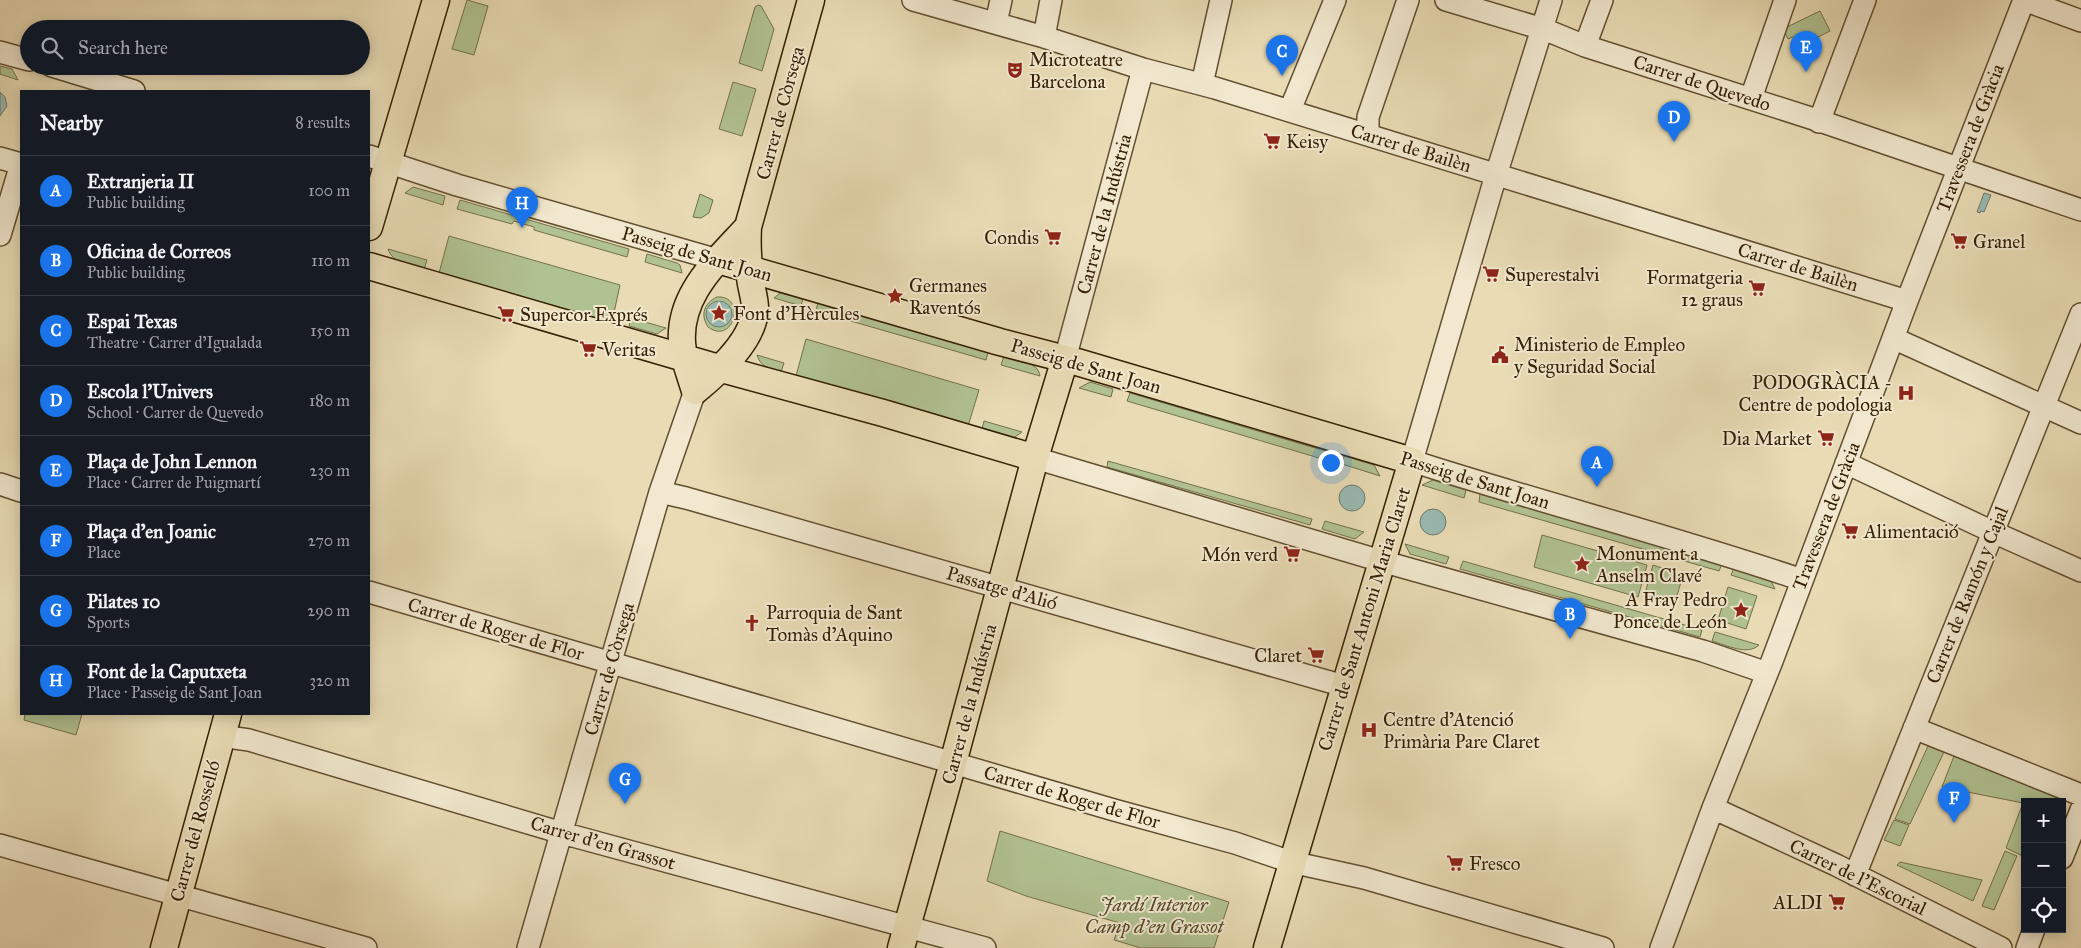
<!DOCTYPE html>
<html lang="en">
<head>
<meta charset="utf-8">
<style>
	:root { --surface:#171b24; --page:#242831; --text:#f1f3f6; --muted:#9ea1a6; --line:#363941; --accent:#1a73e8 }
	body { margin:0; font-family:"IM FELL Great Primer",serif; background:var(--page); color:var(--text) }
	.controls { position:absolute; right:15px; bottom:15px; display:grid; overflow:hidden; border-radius:0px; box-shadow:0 2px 12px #0003 }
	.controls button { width:45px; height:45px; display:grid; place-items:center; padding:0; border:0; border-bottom:1px solid var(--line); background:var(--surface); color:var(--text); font:25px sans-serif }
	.you { position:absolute; left:1330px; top:462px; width:18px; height:18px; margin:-12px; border:4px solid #fff; border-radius:50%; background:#1a73e8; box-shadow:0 0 0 8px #1a73e833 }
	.badge { display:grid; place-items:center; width:32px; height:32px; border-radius:50%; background:var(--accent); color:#fff; font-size:16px; font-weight:700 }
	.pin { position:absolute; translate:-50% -41px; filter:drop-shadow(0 1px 2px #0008) }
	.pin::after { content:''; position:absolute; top:26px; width:18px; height:15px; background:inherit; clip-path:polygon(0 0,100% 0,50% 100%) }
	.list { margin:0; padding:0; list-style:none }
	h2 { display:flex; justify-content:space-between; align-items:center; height:65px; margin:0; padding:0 20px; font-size:21px }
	h2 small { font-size:16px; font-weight:400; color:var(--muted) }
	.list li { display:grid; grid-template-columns:32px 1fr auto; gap:15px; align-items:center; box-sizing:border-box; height:70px; padding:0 20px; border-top:1px solid var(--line) }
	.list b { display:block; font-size:19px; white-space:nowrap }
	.list p { margin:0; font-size:16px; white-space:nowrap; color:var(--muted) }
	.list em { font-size:16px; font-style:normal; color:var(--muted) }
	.icon { flex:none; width:28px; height:28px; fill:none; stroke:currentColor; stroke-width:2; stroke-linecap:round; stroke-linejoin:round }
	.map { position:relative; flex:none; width:2081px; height:948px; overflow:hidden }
	.search { position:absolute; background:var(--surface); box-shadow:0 2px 12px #0003; left:20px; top:20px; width:350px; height:55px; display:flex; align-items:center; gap:12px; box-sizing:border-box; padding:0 18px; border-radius:28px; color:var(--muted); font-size:19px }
	.panel { position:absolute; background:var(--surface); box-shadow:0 2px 12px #0003; left:20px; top:90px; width:350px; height:625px; border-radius:0px }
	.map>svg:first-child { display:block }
</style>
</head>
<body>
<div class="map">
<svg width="2081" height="948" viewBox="0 0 2081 948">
	<rect width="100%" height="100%" fill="#e9dcb5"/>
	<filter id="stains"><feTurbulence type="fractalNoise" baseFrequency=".004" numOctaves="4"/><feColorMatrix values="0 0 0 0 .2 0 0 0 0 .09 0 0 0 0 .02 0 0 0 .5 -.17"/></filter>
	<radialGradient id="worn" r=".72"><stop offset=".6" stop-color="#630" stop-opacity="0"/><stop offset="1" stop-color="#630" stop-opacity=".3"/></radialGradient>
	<!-- green -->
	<path fill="#b1c292" stroke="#73714a" d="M467,0l21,6 -14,49 -22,-6z
		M758,5l3,1 13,23 -12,42 -23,-8 16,-56z
		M1820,11l10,20 -32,16 -5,-10 -5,2 -5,-10z
		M0,66l12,3 6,11 -18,-6z
		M733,82l23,7 -14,47 -23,-7z
		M413,187l32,9 -2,9 -38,-12z
		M700,194l13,6 -4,13 -8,5 -8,-1z
		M460,200l169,49 -2,8 -93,-27v-3l-20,-6 -2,3 -55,-15z
		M449,236l171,49 -8,37 -173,-49z
		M388,249l39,11 -3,9c-13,-4 -31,-5 -36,-20z
		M647,254l30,9 3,2 2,8 -37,-11z
		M780,293l23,5 -2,8 -27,-8z
		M717,297c30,-2 17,49 -9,30 -8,-12 -4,-24 9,-30z
		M818,302l170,50 -2,8 -170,-49z
		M631,318l35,10 -9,6 -28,-8z
		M806,339l173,51 -11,36 -172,-50z
		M757,355l27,8 -3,9c-11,-4 -20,-4 -24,-17z
		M1004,356c12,4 34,5 36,20l-39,-11z
		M1090,382l23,7 -2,8 -32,-9z
		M1130,393l202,60 -3,8 -202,-60z
		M984,421l38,11 -10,7 -30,-10z
		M1344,456l30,9 6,11 -38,-12z
		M1108,461l204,58 -2,6 -203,-58z
		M1433,480l33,10 -2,8 -42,-13z
		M1480,494l242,70 -3,7 -240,-69z
		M1325,521l39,11 -9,7 -33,-10z
		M1542,535l105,30 -9,32 -104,-30z
		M1405,544l44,13 -3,7 -36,-10z
		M1463,561l239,69 -2,7 -240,-68z
		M1653,565l30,10 -9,31 -30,-9z
		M1734,568l36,11 5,10 -44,-14z
		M1728,587l29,9 -11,33 -28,-9z
		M1715,632l44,13c-12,11 -33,0 -47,-4z
		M25,714h57l-6,21 -52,-15z
		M1928,746l16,6 -34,72 -15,-5z
		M1954,756l106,43 -1,3h-34v55l-19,-9 17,-45 -81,-16z
		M1894,820l15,5 -9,21 -16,-6z
		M1000,831l229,71 -15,46h-73l-27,-8 6,-17 -94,-27 -39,-15z
		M2005,851l12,5 -23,54 -12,-4z
		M1900,862l82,18 -9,21 -76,-36z"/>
	<!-- water -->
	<path fill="#99bab4" stroke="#717c6d" d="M0,92l5,5 2,9 -7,10z
		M1984,193l7,2 -7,17 -3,-1 -1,2 -3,-1z
		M706 314a13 13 0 1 1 26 0a13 13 0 1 1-26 0Z
		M1339 498a13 13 0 1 1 26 0a13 13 0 1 1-26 0Z
		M1420 522a13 13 0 1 1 26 0a13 13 0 1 1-26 0Z"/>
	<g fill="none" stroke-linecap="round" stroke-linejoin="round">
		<!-- minor casing -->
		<g stroke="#624f30" stroke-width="24">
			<path id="minor" d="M913,0l131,37 99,32 72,19 692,213
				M1446,0l100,30 39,16 235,75 261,89
				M1551,0l-55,175 -84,286c130,42 261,75 390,119
				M2024,0l57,21
				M996,23l5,-23
				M1044,37l7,-37
				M1585,46l17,-46
				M0,52l29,8
				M52,66l82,25
				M1202,84l19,-84
				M1751,98l34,-98
				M1290,110l45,-110
				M1819,122l46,-122
				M1368,135v-18l40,-117
				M369,156l88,29 261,75
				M0,158l21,6
				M0,235l21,-71
				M1893,338l188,85
				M1065,359l78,-290
				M1035,458l346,103 322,90 64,22
				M1846,463l147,69 88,39
				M0,484l21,7
				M660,492l26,6 658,188
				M369,592l745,218 121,33 56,19 73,16 239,70
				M1914,728l167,67
				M221,736l28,4 313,93 423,115
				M1713,808l123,57 165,83
				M0,845l366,103
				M2062,858l19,-48
				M1855,875l226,-561
				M528,948l132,-456 35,-101
				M1661,948l52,-140 59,-147 135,-360 117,-301
				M2027,948l7,-19"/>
		</g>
		<!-- major casing -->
		<g stroke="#352003" stroke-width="29">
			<path id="major" d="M369,227l67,-227
				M748,227c-32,35 -74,71 -65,124 3,13 8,27 12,40 22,-18 60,-51 60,-83 0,-10 -4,-20 -5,-31 -2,-16 -3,-33 -2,-50l63,-227
				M718,260l282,82 77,20 335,99 -145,487
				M369,266l353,103 161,44 152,45
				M164,948l64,-234
				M901,948l52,-185 84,-312 28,-92"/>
		</g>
		<!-- minor -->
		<use href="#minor" stroke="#f1e8cf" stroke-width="21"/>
		<!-- major -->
		<use href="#major" stroke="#e9dcb5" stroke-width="26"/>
	</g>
	<!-- icons -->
	<defs>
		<g id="theatre-bare" transform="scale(1.35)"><path d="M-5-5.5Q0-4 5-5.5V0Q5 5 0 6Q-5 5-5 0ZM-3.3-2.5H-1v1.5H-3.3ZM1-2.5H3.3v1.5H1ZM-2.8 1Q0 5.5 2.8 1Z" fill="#8f2418" stroke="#f1e8cf" stroke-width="2.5" paint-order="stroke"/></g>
		<g id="supermarket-bare" transform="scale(1.35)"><path d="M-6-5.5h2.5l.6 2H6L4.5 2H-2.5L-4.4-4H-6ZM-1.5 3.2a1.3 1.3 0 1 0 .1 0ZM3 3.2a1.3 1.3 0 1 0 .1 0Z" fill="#8f2418" stroke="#f1e8cf" stroke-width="2.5" paint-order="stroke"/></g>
		<g id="sight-bare" transform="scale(1.35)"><path d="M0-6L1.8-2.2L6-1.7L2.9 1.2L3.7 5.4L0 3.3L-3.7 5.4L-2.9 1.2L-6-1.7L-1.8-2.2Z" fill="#8f2418" stroke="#f1e8cf" stroke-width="2.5" paint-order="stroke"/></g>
		<g id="civic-bare" transform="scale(1.35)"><path d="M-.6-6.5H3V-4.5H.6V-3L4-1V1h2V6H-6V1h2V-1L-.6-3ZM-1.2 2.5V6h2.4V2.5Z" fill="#8f2418" stroke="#f1e8cf" stroke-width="2.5" paint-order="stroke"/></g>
		<g id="hospital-bare" transform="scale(1.35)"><path d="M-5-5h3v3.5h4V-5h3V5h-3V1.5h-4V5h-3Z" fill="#8f2418" stroke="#f1e8cf" stroke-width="2.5" paint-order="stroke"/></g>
		<g id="church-bare" transform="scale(1.35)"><path d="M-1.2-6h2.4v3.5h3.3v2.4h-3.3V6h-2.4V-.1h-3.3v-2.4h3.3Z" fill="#8f2418" stroke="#f1e8cf" stroke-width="2.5" paint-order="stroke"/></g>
	</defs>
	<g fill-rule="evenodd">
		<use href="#theatre-bare" x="1015" y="70"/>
		<use href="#supermarket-bare" x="1272" y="141"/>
		<use href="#supermarket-bare" x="1053" y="237"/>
		<use href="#supermarket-bare" x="1959" y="241"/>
		<use href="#supermarket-bare" x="1491" y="274"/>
		<use href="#supermarket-bare" x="1757" y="288"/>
		<use href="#sight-bare" x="895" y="296"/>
		<use href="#sight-bare" x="719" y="313"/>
		<use href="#supermarket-bare" x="506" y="314"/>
		<use href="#supermarket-bare" x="588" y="349"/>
		<use href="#civic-bare" x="1500" y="355"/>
		<use href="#hospital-bare" x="1906" y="393"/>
		<use href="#supermarket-bare" x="1826" y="438"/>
		<use href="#supermarket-bare" x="1850" y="531"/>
		<use href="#supermarket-bare" x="1292" y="554"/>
		<use href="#sight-bare" x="1582" y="564"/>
		<use href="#sight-bare" x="1741" y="610"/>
		<use href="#church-bare" x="752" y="623"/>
		<use href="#supermarket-bare" x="1316" y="655"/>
		<use href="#hospital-bare" x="1369" y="730"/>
		<use href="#supermarket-bare" x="1455" y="863"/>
		<use href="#supermarket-bare" x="1837" y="902"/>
	</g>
	<g text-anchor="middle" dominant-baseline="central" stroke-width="4" stroke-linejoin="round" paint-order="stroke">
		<!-- poi labels -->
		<g font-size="19" fill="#352003" stroke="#f1e8cf" text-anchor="start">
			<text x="1029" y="59">Microteatre<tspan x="1029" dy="22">Barcelona</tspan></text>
			<text x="1286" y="141">Keisy</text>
			<text x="1039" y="237" text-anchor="end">Condis</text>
			<text x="1973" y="241">Granel</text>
			<text x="1505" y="274">Superestalvi</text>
			<text x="1743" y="277" text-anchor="end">Formatgeria<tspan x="1743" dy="22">12 graus</tspan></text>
			<text x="909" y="285">Germanes<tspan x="909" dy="22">Raventós</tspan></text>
			<text x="733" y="313">Font d'Hèrcules</text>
			<text x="520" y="314">Supercor Exprés</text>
			<text x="1514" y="344">Ministerio de Empleo<tspan x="1514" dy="22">y Seguridad Social</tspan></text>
			<text x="602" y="349">Veritas</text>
			<text x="1892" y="382" text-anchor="end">PODOGRÀCIA -<tspan x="1892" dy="22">Centre de podologia</tspan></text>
			<text x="1812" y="438" text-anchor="end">Dia Market</text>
			<text x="1864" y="531">Alimentació</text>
			<text x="1596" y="553">Monument a<tspan x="1596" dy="22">Anselm Clavé</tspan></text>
			<text x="1278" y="554" text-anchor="end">Món verd</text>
			<text x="1727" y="599" text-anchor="end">A Fray Pedro<tspan x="1727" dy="22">Ponce de León</tspan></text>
			<text x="766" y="612">Parroquia de Sant<tspan x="766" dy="22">Tomàs d'Aquino</tspan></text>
			<text x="1302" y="655" text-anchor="end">Claret</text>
			<text x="1383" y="719">Centre d'Atenció<tspan x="1383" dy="22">Primària Pare Claret</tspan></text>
			<text x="1469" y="863">Fresco</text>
			<text x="1823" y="902" text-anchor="end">ALDI</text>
		</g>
		<!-- street labels -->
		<g font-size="19" fill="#352003" stroke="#f1e8cf">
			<text transform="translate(1702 83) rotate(18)">Carrer de Quevedo</text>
			<text transform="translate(780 113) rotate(-75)">Carrer de Còrsega</text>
			<text transform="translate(1970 138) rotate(-69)">Travessera de Gràcia</text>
			<text transform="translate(1411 148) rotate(17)">Carrer de Bailèn</text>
			<text transform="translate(1104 214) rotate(-75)">Carrer de la Indústria</text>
			<text transform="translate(697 254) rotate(16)">Passeig de Sant Joan</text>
			<text transform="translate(1798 267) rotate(17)">Carrer de Bailèn</text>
			<text transform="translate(1086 366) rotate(16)">Passeig de Sant Joan</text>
			<text transform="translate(1475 480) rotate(17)">Passeig de Sant Joan</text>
			<text transform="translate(1826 516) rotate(-69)">Travessera de Gràcia</text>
			<text transform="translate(1002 588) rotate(16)">Passatge d'Alió</text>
			<text transform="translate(1967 595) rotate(-68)">Carrer de Ramón y Cajal</text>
			<text transform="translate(1364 619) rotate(-73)">Carrer de Sant Antoni Maria Claret</text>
			<text transform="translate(496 629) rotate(16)">Carrer de Roger de Flor</text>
			<text transform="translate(609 669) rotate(-74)">Carrer de Còrsega</text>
			<text transform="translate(969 704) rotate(-75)">Carrer de la Indústria</text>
			<text transform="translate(1072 797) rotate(16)">Carrer de Roger de Flor</text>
			<text transform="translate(195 831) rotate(-75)">Carrer del Rosselló</text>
			<text transform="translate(603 843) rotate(16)">Carrer d'en Grassot</text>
			<text transform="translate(1858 877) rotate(26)">Carrer de l'Escorial</text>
		</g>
		<!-- park labels -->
		<g font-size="19" font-style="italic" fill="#544827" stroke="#f1e8cf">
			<text x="1154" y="904">Jardí Interior<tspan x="1154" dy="22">Camp d'en Grassot</tspan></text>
		</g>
	</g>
	<rect width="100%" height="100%" filter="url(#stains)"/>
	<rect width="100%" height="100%" fill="url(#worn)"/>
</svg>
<div class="controls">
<button>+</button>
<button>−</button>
<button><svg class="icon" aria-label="locate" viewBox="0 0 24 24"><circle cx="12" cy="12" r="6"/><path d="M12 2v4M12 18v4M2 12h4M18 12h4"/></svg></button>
</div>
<div class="you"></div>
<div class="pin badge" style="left:1597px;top:487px">A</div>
<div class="pin badge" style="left:1570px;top:639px">B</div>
<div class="pin badge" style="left:1282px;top:76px">C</div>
<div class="pin badge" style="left:1674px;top:142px">D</div>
<div class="pin badge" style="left:1806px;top:72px">E</div>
<div class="pin badge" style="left:1954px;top:823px">F</div>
<div class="pin badge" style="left:625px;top:804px">G</div>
<div class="pin badge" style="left:522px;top:228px">H</div>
<div class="search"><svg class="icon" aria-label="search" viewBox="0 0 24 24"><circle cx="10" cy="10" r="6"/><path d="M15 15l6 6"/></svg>Search here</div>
<section class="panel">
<h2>Nearby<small>8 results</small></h2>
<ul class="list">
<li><span class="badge">A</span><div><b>Extranjeria II</b><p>Public building</p></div><em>100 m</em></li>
<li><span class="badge">B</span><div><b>Oficina de Correos</b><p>Public building</p></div><em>110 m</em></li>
<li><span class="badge">C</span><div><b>Espai Texas</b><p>Theatre · Carrer d'Igualada</p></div><em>150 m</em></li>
<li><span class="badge">D</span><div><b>Escola l'Univers</b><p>School · Carrer de Quevedo</p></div><em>180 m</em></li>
<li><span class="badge">E</span><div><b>Plaça de John Lennon</b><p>Place · Carrer de Puigmartí</p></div><em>230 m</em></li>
<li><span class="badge">F</span><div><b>Plaça d'en Joanic</b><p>Place</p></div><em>270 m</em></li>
<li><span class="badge">G</span><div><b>Pilates 10</b><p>Sports</p></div><em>290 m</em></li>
<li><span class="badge">H</span><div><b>Font de la Caputxeta</b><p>Place · Passeig de Sant Joan</p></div><em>320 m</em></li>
</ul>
</section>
</div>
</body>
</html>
